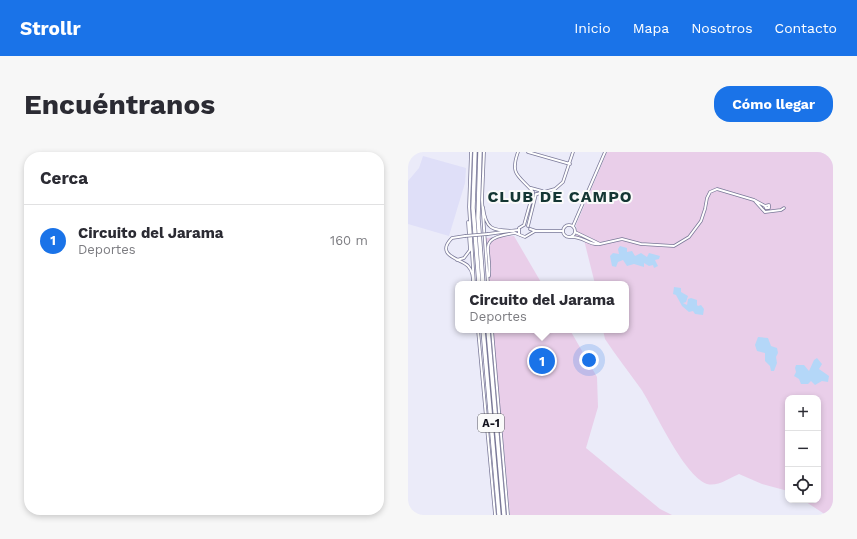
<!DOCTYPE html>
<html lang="es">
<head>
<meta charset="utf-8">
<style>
	:root { --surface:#fff; --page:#f7f7f7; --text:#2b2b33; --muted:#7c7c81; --line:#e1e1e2; --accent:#1a73e8 }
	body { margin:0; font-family:"Work Sans",sans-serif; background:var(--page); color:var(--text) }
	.controls { position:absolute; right:12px; bottom:12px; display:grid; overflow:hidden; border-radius:8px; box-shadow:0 2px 6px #0003 }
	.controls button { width:36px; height:36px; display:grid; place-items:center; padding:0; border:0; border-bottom:1px solid var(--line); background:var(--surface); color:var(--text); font:20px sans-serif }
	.you { position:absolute; left:181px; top:208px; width:14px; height:14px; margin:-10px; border:3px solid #fff; border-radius:50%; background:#1a73e8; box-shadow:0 0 0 6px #1a73e833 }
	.badge { display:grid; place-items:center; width:26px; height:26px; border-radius:50%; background:var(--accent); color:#fff; font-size:13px; font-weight:700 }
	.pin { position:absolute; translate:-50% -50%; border:2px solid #fff; box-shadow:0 1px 4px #0006 }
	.popup { position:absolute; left:47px; top:129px; width:174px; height:52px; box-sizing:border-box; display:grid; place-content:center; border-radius:8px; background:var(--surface); filter:drop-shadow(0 1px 3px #0005); font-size:13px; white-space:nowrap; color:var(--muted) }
	.popup b { font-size:15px; color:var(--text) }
	.popup::after { content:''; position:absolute; left:50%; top:100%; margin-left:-8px; border:8px solid transparent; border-top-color:var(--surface) }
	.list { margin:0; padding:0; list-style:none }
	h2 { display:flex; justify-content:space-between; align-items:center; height:52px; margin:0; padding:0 16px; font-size:17px }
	h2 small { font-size:13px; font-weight:400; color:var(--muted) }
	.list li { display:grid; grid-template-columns:26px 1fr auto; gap:12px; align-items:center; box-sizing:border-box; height:72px; padding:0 16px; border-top:1px solid var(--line) }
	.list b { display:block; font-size:15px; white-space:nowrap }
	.list p { margin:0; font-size:13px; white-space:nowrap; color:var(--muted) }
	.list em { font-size:13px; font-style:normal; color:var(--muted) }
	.icon { flex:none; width:22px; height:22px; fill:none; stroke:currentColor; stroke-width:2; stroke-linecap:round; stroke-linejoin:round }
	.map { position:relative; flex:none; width:425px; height:363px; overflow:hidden; border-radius:16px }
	header { display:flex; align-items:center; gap:24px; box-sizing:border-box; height:56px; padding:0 20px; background:var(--accent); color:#fff }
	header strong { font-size:19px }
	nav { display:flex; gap:22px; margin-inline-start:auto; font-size:14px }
	.intro { display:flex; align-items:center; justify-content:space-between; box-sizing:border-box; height:96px; padding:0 24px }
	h1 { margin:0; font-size:28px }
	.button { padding:10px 18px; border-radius:16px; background:var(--accent); color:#fff; font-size:14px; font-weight:700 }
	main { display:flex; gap:24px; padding:0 24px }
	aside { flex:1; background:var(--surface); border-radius:16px; box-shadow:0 2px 6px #0003 }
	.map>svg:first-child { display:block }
</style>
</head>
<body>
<header>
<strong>Strollr</strong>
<nav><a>Inicio</a><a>Mapa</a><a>Nosotros</a><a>Contacto</a></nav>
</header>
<div class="intro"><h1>Encuéntranos</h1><a class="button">Cómo llegar</a></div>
<main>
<aside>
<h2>Cerca<small></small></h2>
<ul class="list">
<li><span class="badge">1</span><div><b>Circuito del Jarama</b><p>Deportes</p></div><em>160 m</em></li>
</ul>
</aside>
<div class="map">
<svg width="425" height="363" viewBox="0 0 425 363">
	<rect width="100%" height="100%" fill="#ebebf9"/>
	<!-- built -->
	<path fill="#dfdff8" d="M15,4l43,12 -1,15 -16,53 -41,-12v-43l11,-13z"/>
	<!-- green -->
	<path fill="#e9cee9" d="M199,0h226v363h-7l-23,-15h15v-102h-30v93l-26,-7 -23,-10c-9,4 -22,13 -32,10 -24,-9 -52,-74 -66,-95 -12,-17 -25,-33 -36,-50l-2,-9h23v-46h-31l-11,-44 -11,-2 4,-4 -1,-9z
		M106,84l28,48h-53l-3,-46z
		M85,178h77l27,47 1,30 -12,41 74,61 12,6h-162z"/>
	<!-- water -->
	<path fill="#b4d7f8" d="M212,94l7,2v4l5,-1 3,5 6,-3 6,4 2,-4 11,3 -1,3 -4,1 3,6 -4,2 -1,-3 -4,1 -5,-3v4l-10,-3 -7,2 -4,-6 -5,2 -2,5 -4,-1 -2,-10 3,-3 6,1 -1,-5z
		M266,135l7,1v4l7,4 -2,6 -3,1 4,2 1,-6 3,-1 6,2v5l1,1 3,-1 3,4 -1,6 -8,-1 -2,-3 -4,1 -7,-6 -6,-11 -3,-1z
		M350,185l10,1 3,8 6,2 1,5 -2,4 1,6 -3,8h-3l-1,-5 -5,-5v-8l-8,-2 -2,-6z
		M409,206l5,6 -3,5 10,7 -1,6 -6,-1 -7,4 -4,-4 -3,3h-7l-2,-5 -5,-3 2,-4 -1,-4 1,-3h8l5,6 5,-11z"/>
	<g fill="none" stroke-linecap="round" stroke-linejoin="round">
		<!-- minor casing -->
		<g stroke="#7a7998" stroke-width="3.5">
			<path id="minor" d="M63,0l-2,55 5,77
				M76,0l-2,48 6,84
				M110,0c-9,25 3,24 15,40
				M120,0l42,12
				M123,36l11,3
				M129,42l18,-5 8,-7 10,-30
				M347,49l10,11 16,-2 3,-2
				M75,55c3,24 10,23 31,24
				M155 79a6 6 0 1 1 12 0a6 6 0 1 1-12 0Z
				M116,73l9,-32
				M120,74l8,-32
				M165,74l32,-74
				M122,77l6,2h27
				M107,81l10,4 10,-6
				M80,82l30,-4
				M111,82v-6l5,-3
				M57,84l-13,2c-18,18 10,21 16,28 5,5 5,12 5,18
				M163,85c12,-1 18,9 29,7l-25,-12
				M192,92l22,-5 19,5 33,2 15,-9 12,-16 4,-12 2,-11 3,-6 7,-3 37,11 11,6 1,2h3v-3l-4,1
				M49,108l7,-2 6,-8 -2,-28
				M81,124c3,-29 -14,-37 26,-43
				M70,178l17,185
				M84,178l16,185"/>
		</g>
		<!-- highway casing -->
		<g stroke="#7a7998" stroke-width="5">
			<path id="highway" d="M67,0l-2,56 6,76
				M72,0l-2,66 5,66
				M75,178l16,185
				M80,178l16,185"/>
		</g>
		<!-- minor -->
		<use href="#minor" stroke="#fff" stroke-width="2"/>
		<!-- highway -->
		<use href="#highway" stroke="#fff" stroke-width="3.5"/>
		<!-- minor-bridge casing -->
		<g stroke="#7a7998" stroke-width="3.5" stroke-linecap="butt">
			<path id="minor-bridge" d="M57,84l23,-2"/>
		</g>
		<!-- minor-bridge -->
		<use href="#minor-bridge" stroke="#fff" stroke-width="2"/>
	</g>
	<g text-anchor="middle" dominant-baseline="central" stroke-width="4" stroke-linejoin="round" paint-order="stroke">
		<!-- shield labels -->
		<rect fill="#fafafa" stroke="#56565e" stroke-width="1" x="70" y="262" width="26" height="18" rx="3"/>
		<g font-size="11" font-weight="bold" fill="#10101b">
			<text x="83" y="271">A-1</text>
		</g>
		<!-- district labels -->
		<g font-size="16" font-weight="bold" letter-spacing="1" fill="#143633" stroke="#fafafa">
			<text x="152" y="44">CLUB DE CAMPO</text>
		</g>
	</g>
</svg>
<div class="controls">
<button>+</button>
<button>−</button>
<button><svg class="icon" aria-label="locate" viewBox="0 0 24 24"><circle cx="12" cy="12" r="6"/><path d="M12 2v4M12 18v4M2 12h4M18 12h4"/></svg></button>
</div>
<div class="you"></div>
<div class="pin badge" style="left:134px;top:209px">1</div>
<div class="popup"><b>Circuito del Jarama</b>Deportes</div>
</div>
</main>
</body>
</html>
